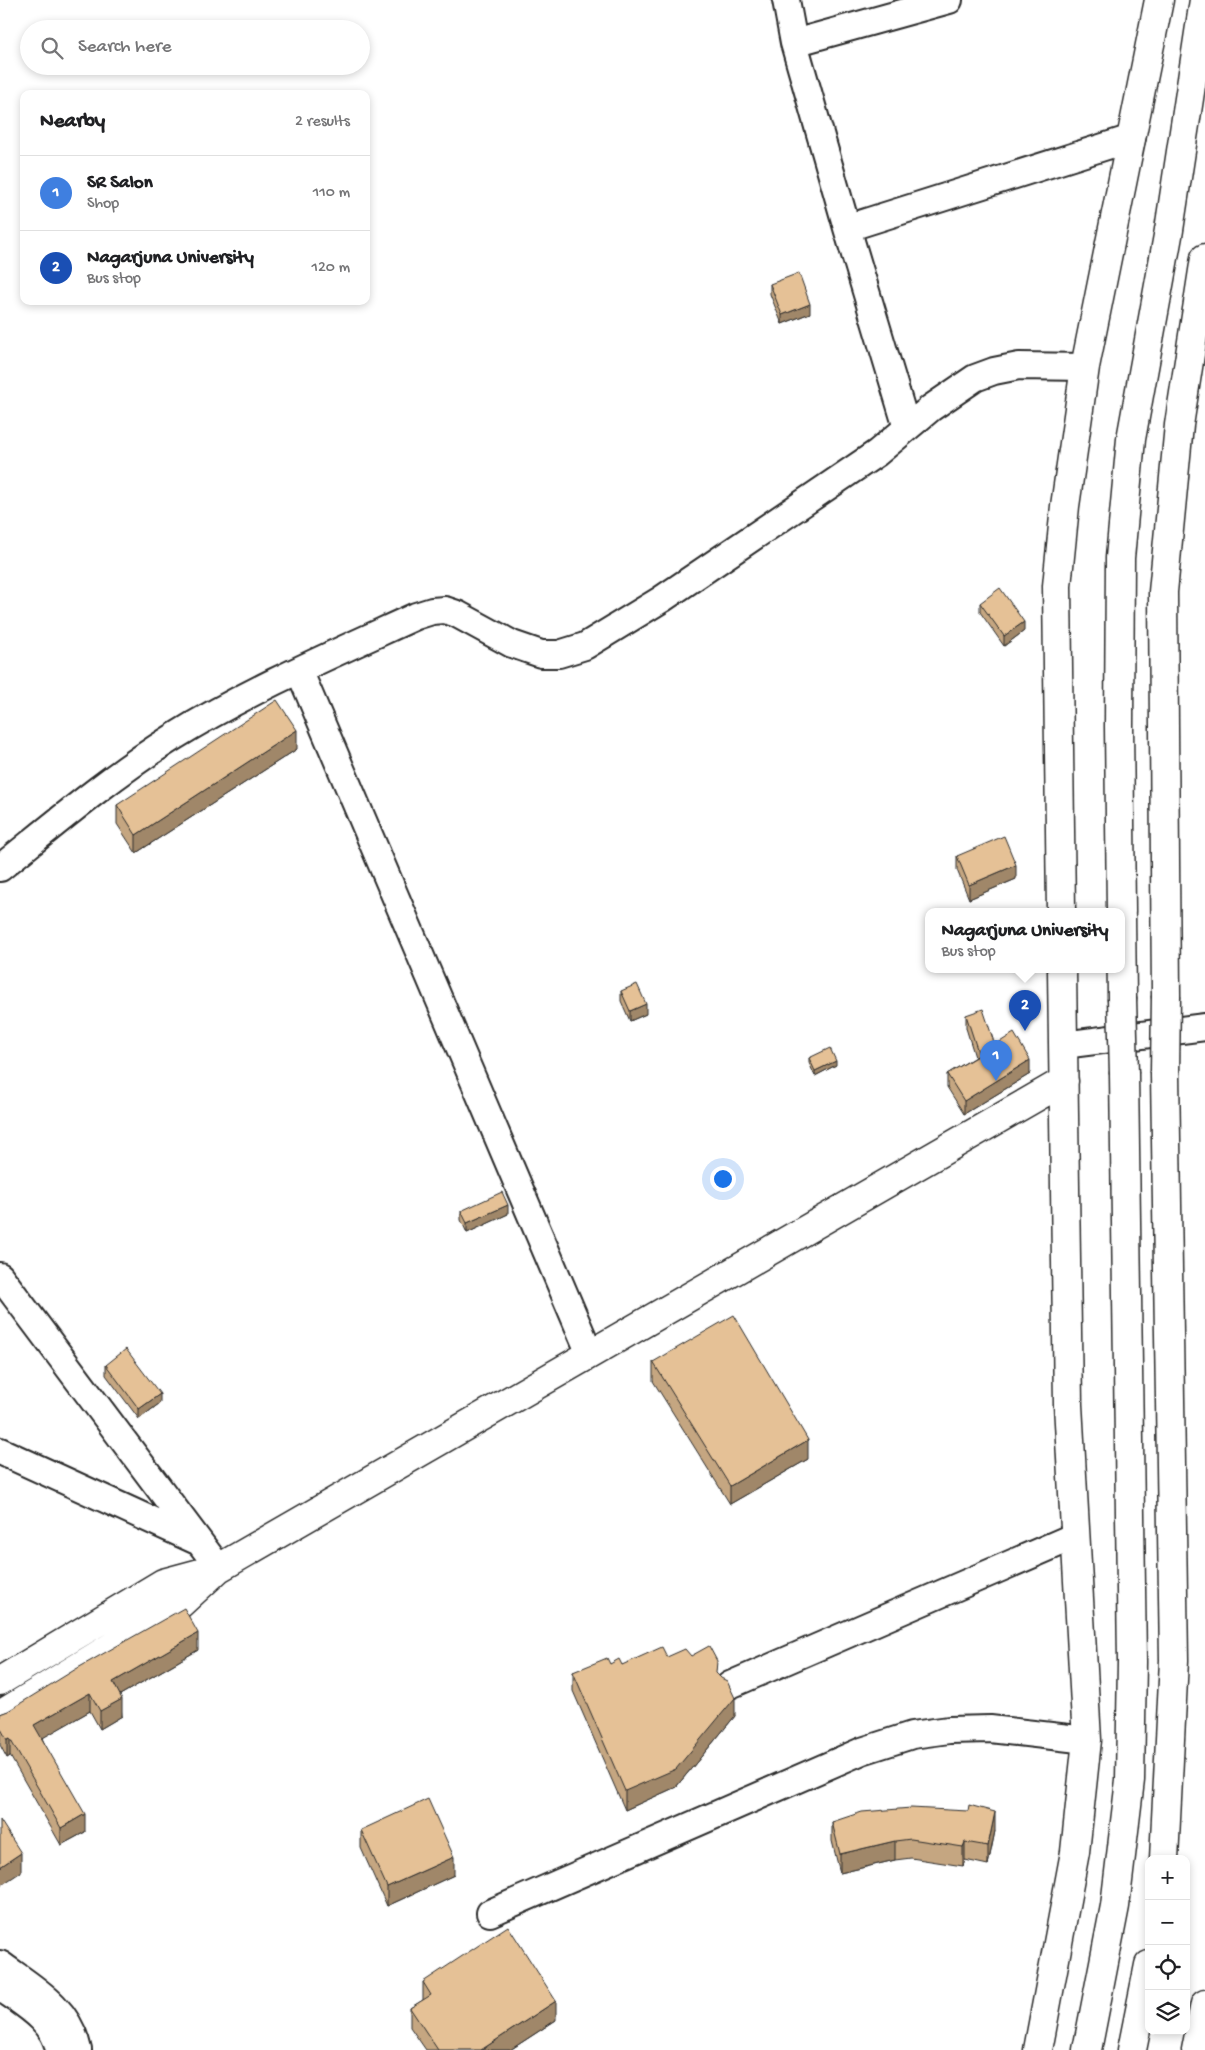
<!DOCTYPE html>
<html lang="en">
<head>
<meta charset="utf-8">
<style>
	:root { --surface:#fff; --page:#f6f6f6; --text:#202124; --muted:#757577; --line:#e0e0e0; --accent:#db2777 }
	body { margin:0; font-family:"Gochi Hand",sans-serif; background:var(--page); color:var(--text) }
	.controls { position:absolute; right:15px; bottom:15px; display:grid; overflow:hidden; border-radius:10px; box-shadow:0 2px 8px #0003 }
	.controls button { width:45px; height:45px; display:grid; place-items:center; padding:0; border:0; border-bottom:1px solid var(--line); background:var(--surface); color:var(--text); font:25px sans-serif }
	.you { position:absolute; left:722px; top:1178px; width:18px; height:18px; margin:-12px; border:4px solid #fff; border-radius:50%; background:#1a73e8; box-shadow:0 0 0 8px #1a73e833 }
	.badge { display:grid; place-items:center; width:32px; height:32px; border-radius:50%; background:var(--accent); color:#fff; font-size:16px; font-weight:700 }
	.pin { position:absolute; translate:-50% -41px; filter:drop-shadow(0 1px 2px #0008) }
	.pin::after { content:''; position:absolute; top:26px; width:18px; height:15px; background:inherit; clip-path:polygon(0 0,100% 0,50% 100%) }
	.popup { position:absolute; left:925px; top:908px; width:200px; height:65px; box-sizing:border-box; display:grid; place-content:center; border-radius:10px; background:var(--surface); filter:drop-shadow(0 1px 4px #0005); font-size:16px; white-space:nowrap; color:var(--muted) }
	.popup b { font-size:19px; color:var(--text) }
	.popup::after { content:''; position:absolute; left:50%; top:100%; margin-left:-10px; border:10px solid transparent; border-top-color:var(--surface) }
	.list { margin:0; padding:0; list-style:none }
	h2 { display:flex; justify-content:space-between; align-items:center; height:65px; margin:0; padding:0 20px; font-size:21px }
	h2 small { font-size:16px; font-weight:400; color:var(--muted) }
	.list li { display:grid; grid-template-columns:32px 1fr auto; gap:15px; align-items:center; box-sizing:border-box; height:75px; padding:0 20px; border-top:1px solid var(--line) }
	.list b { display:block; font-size:19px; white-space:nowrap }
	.list p { margin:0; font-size:16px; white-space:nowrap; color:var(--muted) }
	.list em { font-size:16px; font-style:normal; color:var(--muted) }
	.icon { flex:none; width:28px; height:28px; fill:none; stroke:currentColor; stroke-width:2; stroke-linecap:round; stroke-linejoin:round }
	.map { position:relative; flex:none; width:1205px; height:2050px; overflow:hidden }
	.search { position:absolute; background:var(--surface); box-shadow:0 2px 8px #0003; left:20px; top:20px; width:350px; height:55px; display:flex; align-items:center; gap:12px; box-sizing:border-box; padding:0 18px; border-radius:28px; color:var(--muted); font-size:19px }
	.panel { position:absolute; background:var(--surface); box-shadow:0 2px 8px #0003; left:20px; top:90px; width:350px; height:215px; border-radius:10px }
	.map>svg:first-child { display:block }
</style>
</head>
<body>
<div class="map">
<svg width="1205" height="2050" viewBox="0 0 1205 2050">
	<rect width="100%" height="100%" fill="#fff"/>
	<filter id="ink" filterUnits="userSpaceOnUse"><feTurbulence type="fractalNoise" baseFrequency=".02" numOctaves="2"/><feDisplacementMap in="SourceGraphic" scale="10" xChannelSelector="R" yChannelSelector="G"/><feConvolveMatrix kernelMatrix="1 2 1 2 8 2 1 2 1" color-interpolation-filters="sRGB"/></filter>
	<g filter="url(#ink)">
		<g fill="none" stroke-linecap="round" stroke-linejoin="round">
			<!-- minor casing -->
			<g stroke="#2b2b2b" stroke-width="30">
				<path id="minor" d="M786,0l8,43 53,185 60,200
					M794,43l155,-43
					M847,228l285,-90
					M299,670l291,684
					M0,868c56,-45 111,-92 172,-130 77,-48 161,-84 244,-122l16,-5 13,-1 12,4 55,30 29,10h18l26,-8 77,-47 215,-146 54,-45 44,-30 19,-7 25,-5 66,1
					M1063,1045l142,-18
					M0,1276l219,292
					M0,1451l197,90
					M730,1685l345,-149
					M490,1913l372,-162 50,-16 37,-5 41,-1 97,11
					M0,1964c33,24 69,43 78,86
					M0,1987c23,17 54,33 59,63"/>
			</g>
			<!-- major casing -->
			<g stroke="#2b2b2b" stroke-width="31">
				<path id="major" d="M1061,912l-4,-326 8,-80 20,-139 74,-367
					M0,1681l163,-98 52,-14
					M0,1715l178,-109 41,-38 845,-487
					M1038,2050l37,-198 12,-112 -19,-335 -6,-435
					M1196,2050l9,-46"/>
			</g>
			<!-- highway casing -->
			<g stroke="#2b2b2b" stroke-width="31">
				<path id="highway" d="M1121,912l-2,-186 1,-168 11,-119 38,-209 35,-230
					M1121,916l1,82
					M1166,996l-3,-404 16,-167 26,-167
					M1164,1859l10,-199 -9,-586
					M1087,2050l28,-144 15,-126 2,-118 -8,-588
					M1132,2050l17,-85"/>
			</g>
			<!-- minor -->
			<use href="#minor" stroke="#fff" stroke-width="26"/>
			<!-- major -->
			<use href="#major" stroke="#fff" stroke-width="28"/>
			<!-- highway -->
			<use href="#highway" stroke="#fff" stroke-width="28"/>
			<!-- highway-bridge casing -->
			<g stroke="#2b2b2b" stroke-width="31" stroke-linecap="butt">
				<path id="highway-bridge" d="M1122,998l2,76
					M1165,1074l1,-78"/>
			</g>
			<!-- highway-bridge -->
			<use href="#highway-bridge" stroke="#fff" stroke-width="28"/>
		</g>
		<!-- wall -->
		<path fill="#c5a681" stroke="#2b2b2b" d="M770,284l40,29 -28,11 -12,-30z
			M980,603l44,28 -20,15 -24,-34z
			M297,749l-161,104 -19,-29v-19z
			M957,856l59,23 -47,20 -12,-29z
			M621,991l25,23 -16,7 -9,-20z
			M966,1015l29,30 35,29 -66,40 -17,-27v-13l28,-17 -9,-29z
			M809,1058l27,7 -21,11 -6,-13z
			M461,1211l47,3 -41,19 -6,-13z
			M653,1362l155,97 -78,45 -77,-123z
			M106,1365l54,38 -21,16 -33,-44z
			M198,1650l-78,45 2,21 -22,13 -10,-18 -48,27 43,94 -24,13 -51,-89 -3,2 -7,-13v-31z
			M691,1656l25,17 19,43 -59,71 -51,23 -52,-119v-19l37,-8 12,1z
			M832,1822l163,9 -7,34 -23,-5 -2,6 -52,-8 -16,2 -55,13 -8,-32z
			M361,1830l93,45 -67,31 -26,-58z
			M423,1982l133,38 -46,30h-84l-16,-23v-19l13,-8z"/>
		<!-- shaded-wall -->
		<path fill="#a08769" stroke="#2b2b2b" d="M810,304v9l-28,11v-9z
			M1024,622v9l-20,15v-10z
			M297,730v19l-161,104v-18z
			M1016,865v14l-47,20v-14z
			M646,1004v10l-16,7v-10z
			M1030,1060v14l-66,40v-13z
			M836,1061v4l-21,11v-5z
			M508,1205v9l-41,19v-10z
			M160,1394v9l-21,16v-10z
			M808,1440v19l-78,45v-18z
			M198,1633v17l-85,49v-17z
			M90,1693v18l-56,32v-18z
			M735,1698v18l-59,71 -51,23v-19z
			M122,1699v17l-22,13v-18z
			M10,1739v17l-3,2v-18z
			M995,1812v19l-7,34v-19z
			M85,1814v18l-24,13v-17z
			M895,1841v19l-55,13v-19z
			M965,1842v18l-2,6v-19z
			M21,1853v19l-21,14v-19z
			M454,1857v18l-67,31v-19z
			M556,2001v19l-46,30h-29z"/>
		<!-- building -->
		<path fill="#e5c196" stroke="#2b2b2b" d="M799,273l11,31 -28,11 -12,-31z
			M1000,588l24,34 -20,14 -24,-33z
			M277,700l20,30 -161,105 -19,-30z
			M1004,836l12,29 -47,20 -12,-29z
			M637,984l9,20 -16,7 -9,-20z
			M983,1009l12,36 19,-12 16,27 -66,41 -17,-27 32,-19 -13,-40z
			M830,1048l6,13 -21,10 -6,-13z
			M502,1192l6,13 -41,18 -6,-12z
			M734,1315l74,125 -78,46 -77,-124z
			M126,1349l34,45 -21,15 -33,-44z
			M184,1608l14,25 -85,49 9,17 -22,12 -10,-18 -56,32 51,89 -24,14 -51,-89 -3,1 -7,-13v-13l8,-3 68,-42z
			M709,1646l8,15 -1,12 5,5 6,3 8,17 -59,71 -51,22 -52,-119 34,-14 3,6 9,-5 3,6 40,-18 5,10 18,-8 6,7z
			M428,1799l26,58 -67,30 -26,-57z
			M969,1805l26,7 -7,34 -23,-4 -2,5 -52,-8 -16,2 -55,13 -8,-32 30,-10 49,-4 57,3z
			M0,1820l21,33 -21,14z
			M508,1926l48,75 -75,49h-43l-28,-42 21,-13 -8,-13z"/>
	</g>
</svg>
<div class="controls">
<button>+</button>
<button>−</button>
<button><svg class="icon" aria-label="locate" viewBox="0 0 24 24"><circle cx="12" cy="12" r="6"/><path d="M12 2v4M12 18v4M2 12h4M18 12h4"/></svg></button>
<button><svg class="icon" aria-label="layers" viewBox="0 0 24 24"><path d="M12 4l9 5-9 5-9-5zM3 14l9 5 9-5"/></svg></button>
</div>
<div class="you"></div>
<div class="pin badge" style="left:996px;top:1081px;background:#3f7fe0">1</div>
<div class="pin badge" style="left:1025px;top:1031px;background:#1a4fb4">2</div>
<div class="popup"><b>Nagarjuna University</b>Bus stop</div>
<div class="search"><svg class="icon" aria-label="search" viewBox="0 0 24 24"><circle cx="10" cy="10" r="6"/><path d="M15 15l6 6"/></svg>Search here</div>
<section class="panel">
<h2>Nearby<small>2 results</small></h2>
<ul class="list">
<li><span class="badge" style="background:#3f7fe0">1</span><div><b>SR Salon</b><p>Shop</p></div><em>110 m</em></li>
<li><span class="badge" style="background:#1a4fb4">2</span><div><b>Nagarjuna University</b><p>Bus stop</p></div><em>120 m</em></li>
</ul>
</section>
</div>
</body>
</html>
